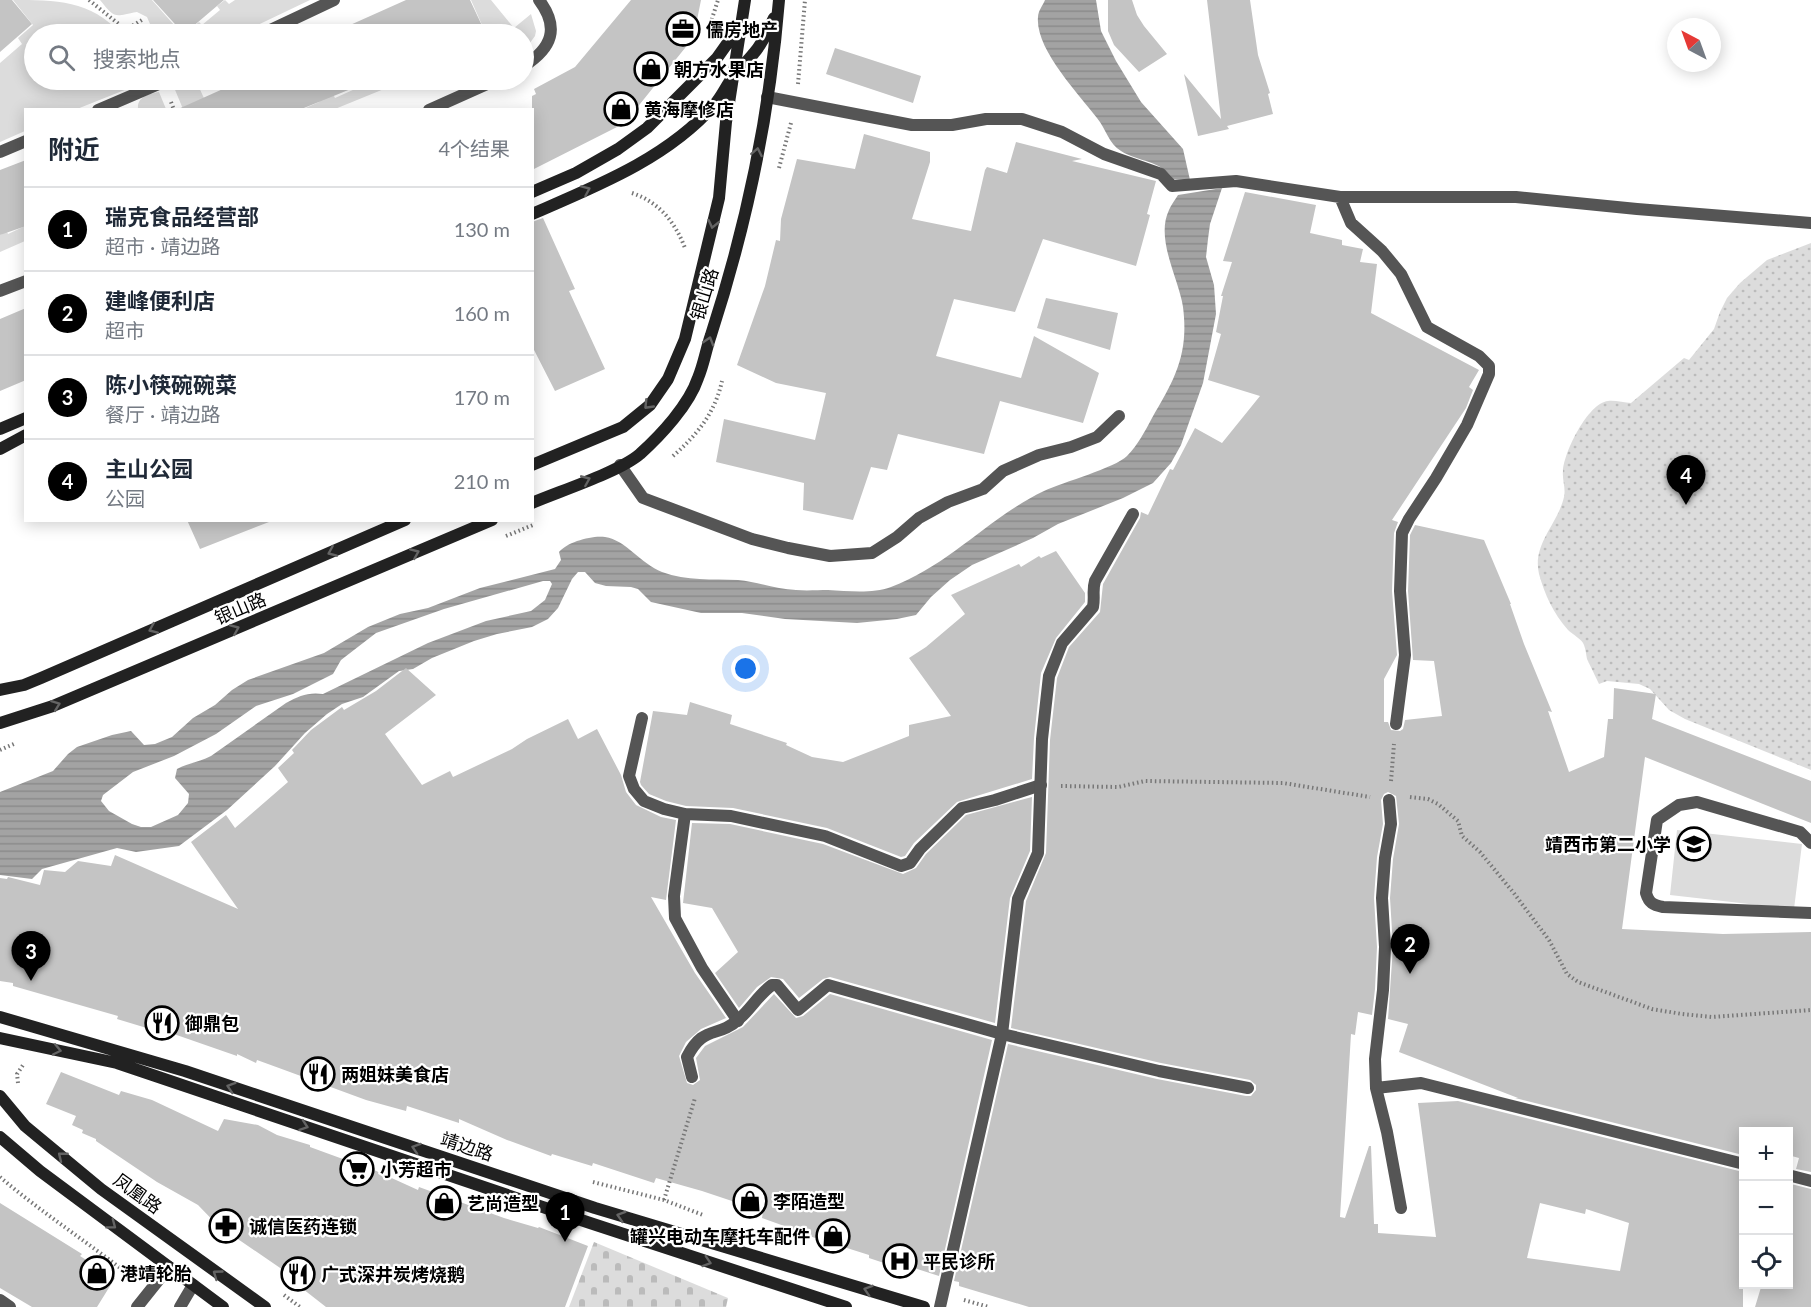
<!DOCTYPE html>
<html lang="zh">
<head>
<meta charset="utf-8">
<style>
	:root { --surface:#fff; --page:#f6f6f7; --text:#1f2937; --muted:#747a83; --line:#e0e1e3; --accent:#000 }
	body { margin:0; font-family:Lato,"Noto Sans SC",sans-serif; background:var(--page); color:var(--text) }
	.controls { position:absolute; right:18px; bottom:18px; display:grid; overflow:hidden; border-radius:0px; box-shadow:0 3px 15px #0003 }
	.controls button { width:54px; height:54px; display:grid; place-items:center; padding:0; border:0; border-bottom:2px solid var(--line); background:var(--surface); color:var(--text); font:30px sans-serif }
	.compass { position:absolute; left:1667px; top:18px; width:54px; height:54px; border-radius:50%; background:var(--surface); box-shadow:0 3px 15px #0003; rotate:319deg }
	.you { position:absolute; left:746px; top:669px; width:21px; height:21px; margin:-15px; border:4px solid #fff; border-radius:50%; background:#1a73e8; box-shadow:0 0 0 9px #1a73e833 }
	.badge { display:grid; place-items:center; width:39px; height:39px; border-radius:50%; background:var(--accent); color:#fff; font-size:20px; font-weight:700 }
	.pin { position:absolute; translate:-50% -50px; filter:drop-shadow(0 2px 3px #0008) }
	.pin::after { content:''; position:absolute; top:32px; width:21px; height:18px; background:inherit; clip-path:polygon(0 0,100% 0,50% 100%) }
	.list { margin:0; padding:0; list-style:none }
	h2 { display:flex; justify-content:space-between; align-items:center; height:78px; margin:0; padding:0 24px; font-size:26px }
	h2 small { font-size:20px; font-weight:400; color:var(--muted) }
	.list li { display:grid; grid-template-columns:39px 1fr auto; gap:18px; align-items:center; box-sizing:border-box; height:84px; padding:0 24px; border-top:2px solid var(--line) }
	.list b { display:block; font-size:22px; white-space:nowrap }
	.list p { margin:0; font-size:20px; white-space:nowrap; color:var(--muted) }
	.list em { font-size:20px; font-style:normal; color:var(--muted) }
	.icon { flex:none; width:33px; height:33px; fill:none; stroke:currentColor; stroke-width:2; stroke-linecap:round; stroke-linejoin:round }
	.map { position:relative; flex:none; width:1811px; height:1307px; overflow:hidden }
	.search { position:absolute; background:var(--surface); box-shadow:0 3px 15px #0003; left:24px; top:24px; width:510px; height:66px; display:flex; align-items:center; gap:15px; box-sizing:border-box; padding:0 21px; border-radius:33px; color:var(--muted); font-size:22px }
	.panel { position:absolute; background:var(--surface); box-shadow:0 3px 15px #0003; left:24px; top:108px; width:510px; height:414px; border-radius:0px }
	.map>svg:first-child { display:block }
</style>
</head>
<body>
<div class="map">
<svg width="1811" height="1307" viewBox="0 0 1811 1307">
	<defs>
		<pattern id="cemetery-stones" width="16" height="16" patternUnits="userSpaceOnUse" patternTransform="scale(1.5)"><rect width="16" height="16" fill="#dcdcdc"/><path d="M2 7V4a2 2 0 0 1 4 0v3zM10 15v-3a2 2 0 0 1 4 0v3z" fill="#bbb"/></pattern>
		<pattern id="park-dots" width="8" height="8" patternUnits="userSpaceOnUse" patternTransform="scale(1.5)"><rect width="8" height="8" fill="#dcdcdc"/><path d="M2 2h.1M6 6h.1" fill="none" stroke="#bbb" stroke-width="1.8" stroke-linecap="round"/></pattern>
		<pattern id="water-rules" width="6" height="5" patternUnits="userSpaceOnUse" patternTransform="scale(1.5)"><rect width="6" height="5" fill="#a3a3a3"/><path d="M0 2.5h6" fill="none" stroke="#8b8b8b"/></pattern>
	</defs>
	<rect width="100%" height="100%" fill="#fff"/>
	<!-- grass -->
	<path fill="#dcdcdc" d="M13,0c42,0 78,0 108,34h-87v46h109l-16,9 -50,20 -51,1 -1,21 -25,11v-79l22,-19 -4,-6 15,-13z
		M100,0h52l30,34h-33l1,-10 -3,-7 -10,-5c-23,4 -21,8 -37,-12z
		M225,0l4,4 6,-4h75l-71,34h-55l15,-12 3,3 18,-15 -3,-4z
		M471,0h20l23,28 17,-14 5,17 -1,5 -11,15v-17h-38z
		M326,80l9,18 40,-18h31l-71,29 -34,1 18,-8z
		M187,81l10,2 12,26h-26l-10,-24z
		M159,92l7,17h-28c-1,-12 10,-15 21,-17z
		M0,216l8,18 17,-8v15l-25,11v-17l2,-1z
		M1677,830l125,14 -8,65 -124,-14z"/>
	<!-- cemetery -->
	<path fill="url(#cemetery-stones)" d="M594,1242l134,56 -2,9h-157z"/>
	<!-- park -->
	<path fill="url(#park-dots)" d="M1811,243v527l-126,-51 -16,-9 -19,-21 -11,-5 -32,-3 -8,3c-4,-8 -8,-17 -12,-25 -1,-4 -1,-9 -3,-14 -2,-6 -11,-10 -16,-15 -15,-17 -23,-35 -29,-56 -7,-30 19,-50 25,-77 2,-9 -2,-17 -1,-26 1,-19 25,-68 45,-70 7,-1 16,2 23,2l53,-45 5,2 25,-31 6,-17 7,-14 13,-15 27,-23z"/>
	<!-- water -->
	<path fill="url(#water-rules)" fill-rule="evenodd" d="M1045,0h51l5,31 15,30 25,41 42,47 7,31 -17,-1c-12,-19 -35,-17 -52,-28 -12,-7 -15,-22 -24,-33 -18,-24 -62,-69 -59,-101 0,-6 5,-12 7,-17z
		M1222,188l-12,36 -2,15 -2,18 8,28 2,29 -13,69 -22,62 -10,18 -18,20 -30,15 -65,26 -25,14 -61,27 -22,15 -19,17 -15,18 -19,4 -40,4 -72,-4 -43,-6h-41l-50,-11 -13,-13 -7,-2 -25,-1 -11,-3 -10,-11h-7l-6,7 -14,29 -10,11 -16,8 -35,7 -23,7 -42,17 -19,11 -14,2 -36,26 -21,7 -15,10 -22,19 -30,33 -48,44 -48,36 -43,6 -19,-4 -75,21 -10,10 -32,-4v-83l53,-21 15,-17 9,-7 35,-12 19,-4 13,14 11,-1 17,-7 21,-19 22,-13 17,-15 16,-10 76,-27 44,-26 32,-13 28,-6 52,-20 75,-19 6,-9 -2,-8c8,-10 33,-17 46,-15 21,3 36,27 57,35 25,9 50,7 76,8 20,2 39,9 58,10 11,1 22,0 32,0 20,1 44,4 63,-3 59,-22 98,-70 153,-96 19,-9 71,-23 83,-35 11,-11 18,-25 25,-38 23,-39 37,-64 31,-111 -4,-28 -28,-68 -14,-97 2,-5 6,-10 9,-15zM543,581h7l2,3 -7,16 -14,11 -45,10 -58,22 -105,51c-15,-2 -24,2 -37,9l-75,53c-11,6 -23,7 -34,13l-2,9 14,16 -1,9 -10,12 -27,12h-10l-9,-3 -23,-13 -8,-10 2,-6 30,-23 41,-16 42,-22 40,-28 37,-12 40,-20 8,-14 35,-27 68,-24z"/>
	<!-- building -->
	<path fill="#c4c4c4" fill-rule="evenodd" d="M0,0h12l20,24 -32,28z
		M153,0h71l-40,34z
		M406,0h64l14,30 -10,4h-144z
		M631,0h70l-6,30 -10,18 -45,56 -21,22 -87,44v-74l4,-2 -2,-5 41,-22z
		M1108,0h24l5,15 7,11 23,28 -28,18 -25,-27 -6,-14z
		M1207,0h43l8,55 12,38 -2,1 5,20 -46,12 2,3 -31,7 -14,-62 37,45z
		M835,48l86,28 -8,27 -87,-29z
		M243,80h130l-74,30h-123z
		M864,134l66,18v10l-18,57 59,12 14,-61 2,-3 20,6 9,-31 66,17 -10,2 84,20 -9,33 3,1 -14,51 -93,-27 -28,73 -61,-13 -18,57 85,22 13,-42 65,37 -16,50 -83,-22 -16,53 -86,-20 -11,36 -16,-3 -18,53 -50,-10 1,-27 -88,-21 8,-43 91,21 11,-47 -50,-10 -39,-18 28,-79 11,-46 4,1 1,-22 16,-60 58,10z
		M26,160v66l-26,9v-65z
		M1245,192l71,13 -6,28 32,7v5l21,4 -3,13 17,2 -6,49 108,57 -10,17 4,3 -7,18 -74,112 6,2 -4,11 -2,58 5,64 -13,24v43h4l3,8 9,1 3,-2 2,-9 37,-4 -8,-55 -21,-1 -5,-69 2,-56 5,-10 69,15 27,64h-1l14,40 28,68 -4,-1 21,61 35,-15 4,-38h5l1,-31 42,6 -4,25 159,62v42l-166,-66 -23,172 101,5 88,-2v240l-15,-3 3,-11 -11,-3v-24h-45v24l-228,-57h3l-119,-46 9,-28 -20,-5 5,-72 -3,-49 3,-39 6,-35 -3,-28 -8,-4 -4,2 -3,6 2,24 -6,33 -3,41 3,49 -2,42 -3,26 -14,-3 -3,23 -4,-1 -11,183 5,1 24,-72h2l3,78h4v9l58,4 -18,-134 40,-2 285,71v135h-714l-70,-21v-4l-5,-1 54,-237 149,35 89,17h5l5,-6v-5l-6,-5 -89,-17 -150,-35 15,-127 20,-48 4,-113 7,-62 12,-31 31,-35 3,-28 37,-66 1,-6 7,3 22,-46 3,1 22,-42 27,15 38,-47 -52,-16 13,-46 -5,-2 7,-36h-2l11,-34 -9,-1zM1540,1203l45,11 1,-5 43,14 -9,48 -93,-13z
		M543,218l32,71 -6,2 36,78 -50,22 -23,-45v-124z
		M1046,298l72,15 -8,37 -73,-22z
		M26,308v72l-26,11v-72z
		M187,520h82v2l-69,27z
		M1056,551l29,42v9l-29,36 -15,35 -7,65 -2,41 -75,23 -43,41 -9,13 -4,1 -74,-29 -94,-20 -47,-2 -20,-5 -17,-7 -8,-9 -1,-3 13,-71 34,4 3,-13 42,13 -2,9 57,19 -1,2 26,12 31,5 66,-26v-11l42,-9 -42,-58 17,-11 39,-33 -14,-19 68,-31 2,3 18,-11 2,2z
		M406,668l30,27 -51,39 37,51 28,-14 3,6 59,-28 15,-10 41,-20 10,20 19,-10 24,46 5,17 10,13 25,12 15,3 -10,80 -15,-3 44,76 31,45 -25,11 -15,13 -7,14 8,27 6,2 7,-5 -4,-22 9,-12 38,-19 31,-33 22,24 7,-2 27,-22 162,46 -53,236 -28,-9v3l-24,-6 -18,-6v-3l-82,-26v-2l-25,-9 1,-6 -26,-7 1,-2 -36,-12 -46,-13 -2,5 -61,-20 -1,3 -40,-12 -1,2 -44,-16 -48,-21v4l-52,-17 -1,5 -40,-11 -87,-32 -22,-8 -1,3 -19,-9v2l-69,-24 -17,-5 -1,2 -33,-10 1,-3 -105,-30v-3l-13,-2v-103l7,1 1,-2 32,8 4,-15 21,2 13,-11 33,5 4,-11 123,54 -47,-67 35,-27 9,13 53,-46 -10,-14 16,-15 -2,-3 19,-20 31,-23 2,3 32,-19z
		M1032,797l-2,54 -20,47 -15,125 -165,-46 -7,2 -24,19 -16,-19 -12,-2 -14,10 -18,21 -24,-35 23,-21 -26,-44 -29,-5 9,-80 38,1 93,20 80,30 13,-6 10,-14 40,-39z
		M61,1072l58,23 2,-4 31,9 66,31 6,-12 34,6 19,10 33,10v2l41,15 1,-2 66,30 1,-3 85,31 34,10 1,-1 49,19 -23,61h-239l-23,-18 2,-4 -76,-52 -2,2 -29,-30 -41,-23 -61,-41v-2l-14,-6 1,-3 -11,-5 4,-9 -30,-12z
		M1791,1184l20,5v118h-56l7,-23h26v-90z
		M0,1203l82,51 -2,2 35,22 -18,29h-65l-32,-19z"/>
	<g fill="none" stroke-linecap="round" stroke-linejoin="round">
		<!-- path -->
		<path stroke="#777" stroke-width="4" stroke-dasharray="1.5 3" stroke-linecap="butt" d="M89,0l42,34
			M709,28l9,-28
			M125,30l17,-10
			M798,84l7,-84
			M171,102l3,8
			M779,168l12,-45
			M632,193c27,9 43,29 53,55
			M673,456c24,-21 42,-43 49,-75
			M506,536l27,-11
			M0,750l16,-7
			M1391,781l3,-37
			M1061,786l57,1 27,-6 138,2 87,14
			M1410,797l18,2 10,5 20,17 4,15 18,16 33,40 36,48 18,34 11,8 74,27 30,5 30,3 99,-7
			M18,1083l-1,-9 6,-9
			M0,1177c42,36 89,66 133,101
			M593,1182l71,18 39,15
			M664,1200l31,-102
			M284,1295l16,12
			M964,1300l25,7"/>
		<!-- lane -->
		<path stroke="#555" stroke-width="12" d="M262,34l72,-34
			M524,66c28,-18 36,-38 15,-66
			M98,110l70,-30
			M429,110l67,-30
			M0,152l26,-11
			M0,291l26,-10
			M620,465l23,33 109,41 36,9 42,8 42,-3 25,-16 22,-19 29,-16 35,-13 20,-18 36,-16 32,-8 26,-10 22,-21
			M642,718l-13,58 5,13 10,12 20,8 21,5 46,2 94,20 76,30 9,-3 10,-14 42,-41 33,-8 46,-15
			M685,814l-11,82 1,22 27,50 36,53
			M1811,843l-11,-11 -103,-30 -18,3 -22,15 -11,73c3,10 7,12 17,14l148,6
			M0,1300l10,7
			M180,1307l13,-22"/>
		<!-- street -->
		<path stroke="#555" stroke-width="12" d="M767,97l145,28h40l34,-6h36l40,13 42,22 57,20 11,12 64,-5 104,16h176l121,12 174,14
			M1340,197l11,26 31,28 19,23 26,53 52,29 10,10v8l-22,51 -31,53 -27,41 -7,14 -2,58 5,64 -9,69
			M1389,800l2,24 -6,34 -3,40 3,49 -2,43 -8,69 1,29 11,44 14,76
			M692,1077l-5,-20c17,-33 30,-18 52,-38 12,-10 20,-25 33,-34h5l21,25 30,-25 174,49 157,37 89,17
			M1376,1088l45,-5 323,81
			M1788,1175l23,6
			M137,1307l32,-40
			M940,1307l62,-273 16,-135 20,-46 4,-114 7,-63 13,-33 31,-36c2,-11 -1,-16 2,-26l38,-67"/>
		<!-- secondary -->
		<path stroke="#222" stroke-width="12" d="M532,192l44,-19 42,-24 29,-21 70,-70 22,-31
			M532,214c65,-28 136,-56 183,-110 7,-8 11,-18 18,-27 6,-8 14,-15 21,-24 9,-10 14,-23 20,-35
			M0,429l26,-11
			M0,449l26,-14
			M532,465l91,-38 27,-22 18,-26 17,-40 34,-141 7,-76 19,-122
			M532,503c28,-12 87,-31 108,-49 21,-19 49,-49 58,-76 6,-14 8,-29 13,-43 35,-108 59,-222 68,-335
			M0,690l24,-5 17,-7 364,-158
			M0,723l53,-17 439,-186
			M0,1017l185,54 410,137 329,99
			M0,1038l117,25 470,159 259,85
			M0,1096l25,30 76,63 164,118
			M0,1137l40,34 183,136"/>
	</g>
	<!-- one-way arrows -->
	<defs><path id="oneway-chevron" d="M-2-3.5L2.5 0L-2 3.5" fill="none" stroke-width="1.6" stroke-linecap="round" stroke-linejoin="round" transform="scale(1.5)"/></defs>
	<g stroke="#646464">
		<use href="#oneway-chevron" transform="translate(757 152) rotate(-79)"/>
		<use href="#oneway-chevron" transform="translate(586 190) rotate(-24)"/>
		<use href="#oneway-chevron" transform="translate(713 224) rotate(103)"/>
		<use href="#oneway-chevron" transform="translate(709 341) rotate(-73)"/>
		<use href="#oneway-chevron" transform="translate(648 405) rotate(134)"/>
		<use href="#oneway-chevron" transform="translate(586 480) rotate(-23)"/>
		<use href="#oneway-chevron" transform="translate(332 552) rotate(157)"/>
		<use href="#oneway-chevron" transform="translate(415 553) rotate(-23)"/>
		<use href="#oneway-chevron" transform="translate(153 629) rotate(157)"/>
		<use href="#oneway-chevron" transform="translate(235 629) rotate(-23)"/>
		<use href="#oneway-chevron" transform="translate(56 705) rotate(-21)"/>
		<use href="#oneway-chevron" transform="translate(57 1050) rotate(12)"/>
		<use href="#oneway-chevron" transform="translate(231 1087) rotate(-162)"/>
		<use href="#oneway-chevron" transform="translate(304 1126) rotate(19)"/>
		<use href="#oneway-chevron" transform="translate(416 1148) rotate(-162)"/>
		<use href="#oneway-chevron" transform="translate(62 1156) rotate(-141)"/>
		<use href="#oneway-chevron" transform="translate(621 1216) rotate(-163)"/>
		<use href="#oneway-chevron" transform="translate(112 1225) rotate(37)"/>
		<use href="#oneway-chevron" transform="translate(707 1262) rotate(18)"/>
		<use href="#oneway-chevron" transform="translate(217 1274) rotate(-144)"/>
		<use href="#oneway-chevron" transform="translate(868 1290) rotate(-163)"/>
	</g>
	<!-- icons -->
	<defs>
		<g id="office-ring" transform="scale(1.725)"><circle r="9.5" fill="#fff" stroke="#000" stroke-width="1.5"/><path d="M-6-3h4V-5.5h4V-3h4V5H-6ZM-1-4.5V-3h2v-1.5ZM-6 0V1H6V0Z" fill="#000"/></g>
		<g id="shop-ring" transform="scale(1.725)"><circle r="9.5" fill="#fff" stroke="#000" stroke-width="1.5"/><path d="M-5-2.5h2.3a2.7 3.5 0 0 1 5.4 0H5L5.5 6h-11ZM-1.5-2.5h3a1.5 2.3 0 0 0-3 0Z" fill="#000"/></g>
		<g id="school-ring" transform="scale(1.725)"><circle r="9.5" fill="#fff" stroke="#000" stroke-width="1.5"/><path d="M0-5L7-2L0 1L-7-2ZM-4 1L0 2.5L4 1V4Q0 6-4 4Z" fill="#000"/></g>
		<g id="restaurant-ring" transform="scale(1.725)"><circle r="9.5" fill="#fff" stroke="#000" stroke-width="1.5"/><path d="M-5-6h1v4h1v-4h1v4h1v-4h1v5L-1.5 .5V6h-2V.5L-5-1ZM5-6V6H3V1.5H1.5Q1.5-4 5-6Z" fill="#000"/></g>
		<g id="supermarket-ring" transform="scale(1.725)"><circle r="9.5" fill="#fff" stroke="#000" stroke-width="1.5"/><path d="M-6-5.5h2.5l.6 2H6L4.5 2H-2.5L-4.4-4H-6ZM-1.5 3.2a1.3 1.3 0 1 0 .1 0ZM3 3.2a1.3 1.3 0 1 0 .1 0Z" fill="#000"/></g>
		<g id="pharmacy-ring" transform="scale(1.725)"><circle r="9.5" fill="#fff" stroke="#000" stroke-width="1.5"/><path d="M-2-6h4v4h4v4h-4v4h-4v-4h-4v-4h4Z" fill="#000"/></g>
		<g id="hospital-ring" transform="scale(1.725)"><circle r="9.5" fill="#fff" stroke="#000" stroke-width="1.5"/><path d="M-5-5h3v3.5h4V-5h3V5h-3V1.5h-4V5h-3Z" fill="#000"/></g>
	</defs>
	<g fill-rule="evenodd">
		<use href="#office-ring" x="683" y="29"/>
		<use href="#shop-ring" x="651" y="69"/>
		<use href="#shop-ring" x="621" y="109"/>
		<use href="#school-ring" x="1694" y="844"/>
		<use href="#restaurant-ring" x="162" y="1023"/>
		<use href="#restaurant-ring" x="318" y="1074"/>
		<use href="#supermarket-ring" x="357" y="1169"/>
		<use href="#shop-ring" x="750" y="1201"/>
		<use href="#shop-ring" x="444" y="1203"/>
		<use href="#pharmacy-ring" x="226" y="1226"/>
		<use href="#shop-ring" x="833" y="1236"/>
		<use href="#hospital-ring" x="900" y="1261"/>
		<use href="#shop-ring" x="97" y="1273"/>
		<use href="#restaurant-ring" x="298" y="1274"/>
	</g>
	<g text-anchor="middle" dominant-baseline="central" stroke-width="4.5" stroke-linejoin="round" paint-order="stroke">
		<!-- poi labels -->
		<g font-size="18" font-weight="bold" fill="#000" stroke="#fff" text-anchor="start">
			<text x="706" y="29">儒房地产</text>
			<text x="674" y="69">朝方水果店</text>
			<text x="644" y="109">黄海摩修店</text>
			<text x="1671" y="844" text-anchor="end">靖西市第二小学</text>
			<text x="185" y="1023">御鼎包</text>
			<text x="341" y="1074">两姐妹美食店</text>
			<text x="380" y="1169">小芳超市</text>
			<text x="773" y="1201">李陌造型</text>
			<text x="467" y="1203">艺尚造型</text>
			<text x="249" y="1226">诚信医药连锁</text>
			<text x="810" y="1236" text-anchor="end">罐兴电动车摩托车配件</text>
			<text x="923" y="1261">平民诊所</text>
			<text x="120" y="1273">港靖轮胎</text>
			<text x="321" y="1274">广式深井炭烤烧鹅</text>
		</g>
		<!-- street labels -->
		<g font-size="18" fill="#000" stroke="#fff">
			<text transform="translate(704 294) rotate(-73)">银山路</text>
			<text transform="translate(240 608) rotate(-23)">银山路</text>
			<text transform="translate(467 1146) rotate(18)">靖边路</text>
			<text transform="translate(138 1193) rotate(36)">凤凰路</text>
		</g>
	</g>
</svg>
<div class="controls">
<button>+</button>
<button>−</button>
<button><svg class="icon" aria-label="locate" viewBox="0 0 24 24"><circle cx="12" cy="12" r="6"/><path d="M12 2v4M12 18v4M2 12h4M18 12h4"/></svg></button>
</div>
<svg class="compass" viewBox="-18 -18 36 36"><path d="M0-13l5 13h-10z" fill="#e53935"/><path d="M0 13l5-13h-10z" fill="#747a83"/></svg>
<div class="you"></div>
<div class="pin badge" style="left:565px;top:1242px">1</div>
<div class="pin badge" style="left:1410px;top:974px">2</div>
<div class="pin badge" style="left:31px;top:981px">3</div>
<div class="pin badge" style="left:1686px;top:505px">4</div>
<div class="search"><svg class="icon" aria-label="search" viewBox="0 0 24 24"><circle cx="10" cy="10" r="6"/><path d="M15 15l6 6"/></svg>搜索地点</div>
<section class="panel">
<h2>附近<small>4个结果</small></h2>
<ul class="list">
<li><span class="badge">1</span><div><b>瑞克食品经营部</b><p>超市 · 靖边路</p></div><em>130 m</em></li>
<li><span class="badge">2</span><div><b>建峰便利店</b><p>超市</p></div><em>160 m</em></li>
<li><span class="badge">3</span><div><b>陈小筷碗碗菜</b><p>餐厅 · 靖边路</p></div><em>170 m</em></li>
<li><span class="badge">4</span><div><b>主山公园</b><p>公园</p></div><em>210 m</em></li>
</ul>
</section>
</div>
</body>
</html>
